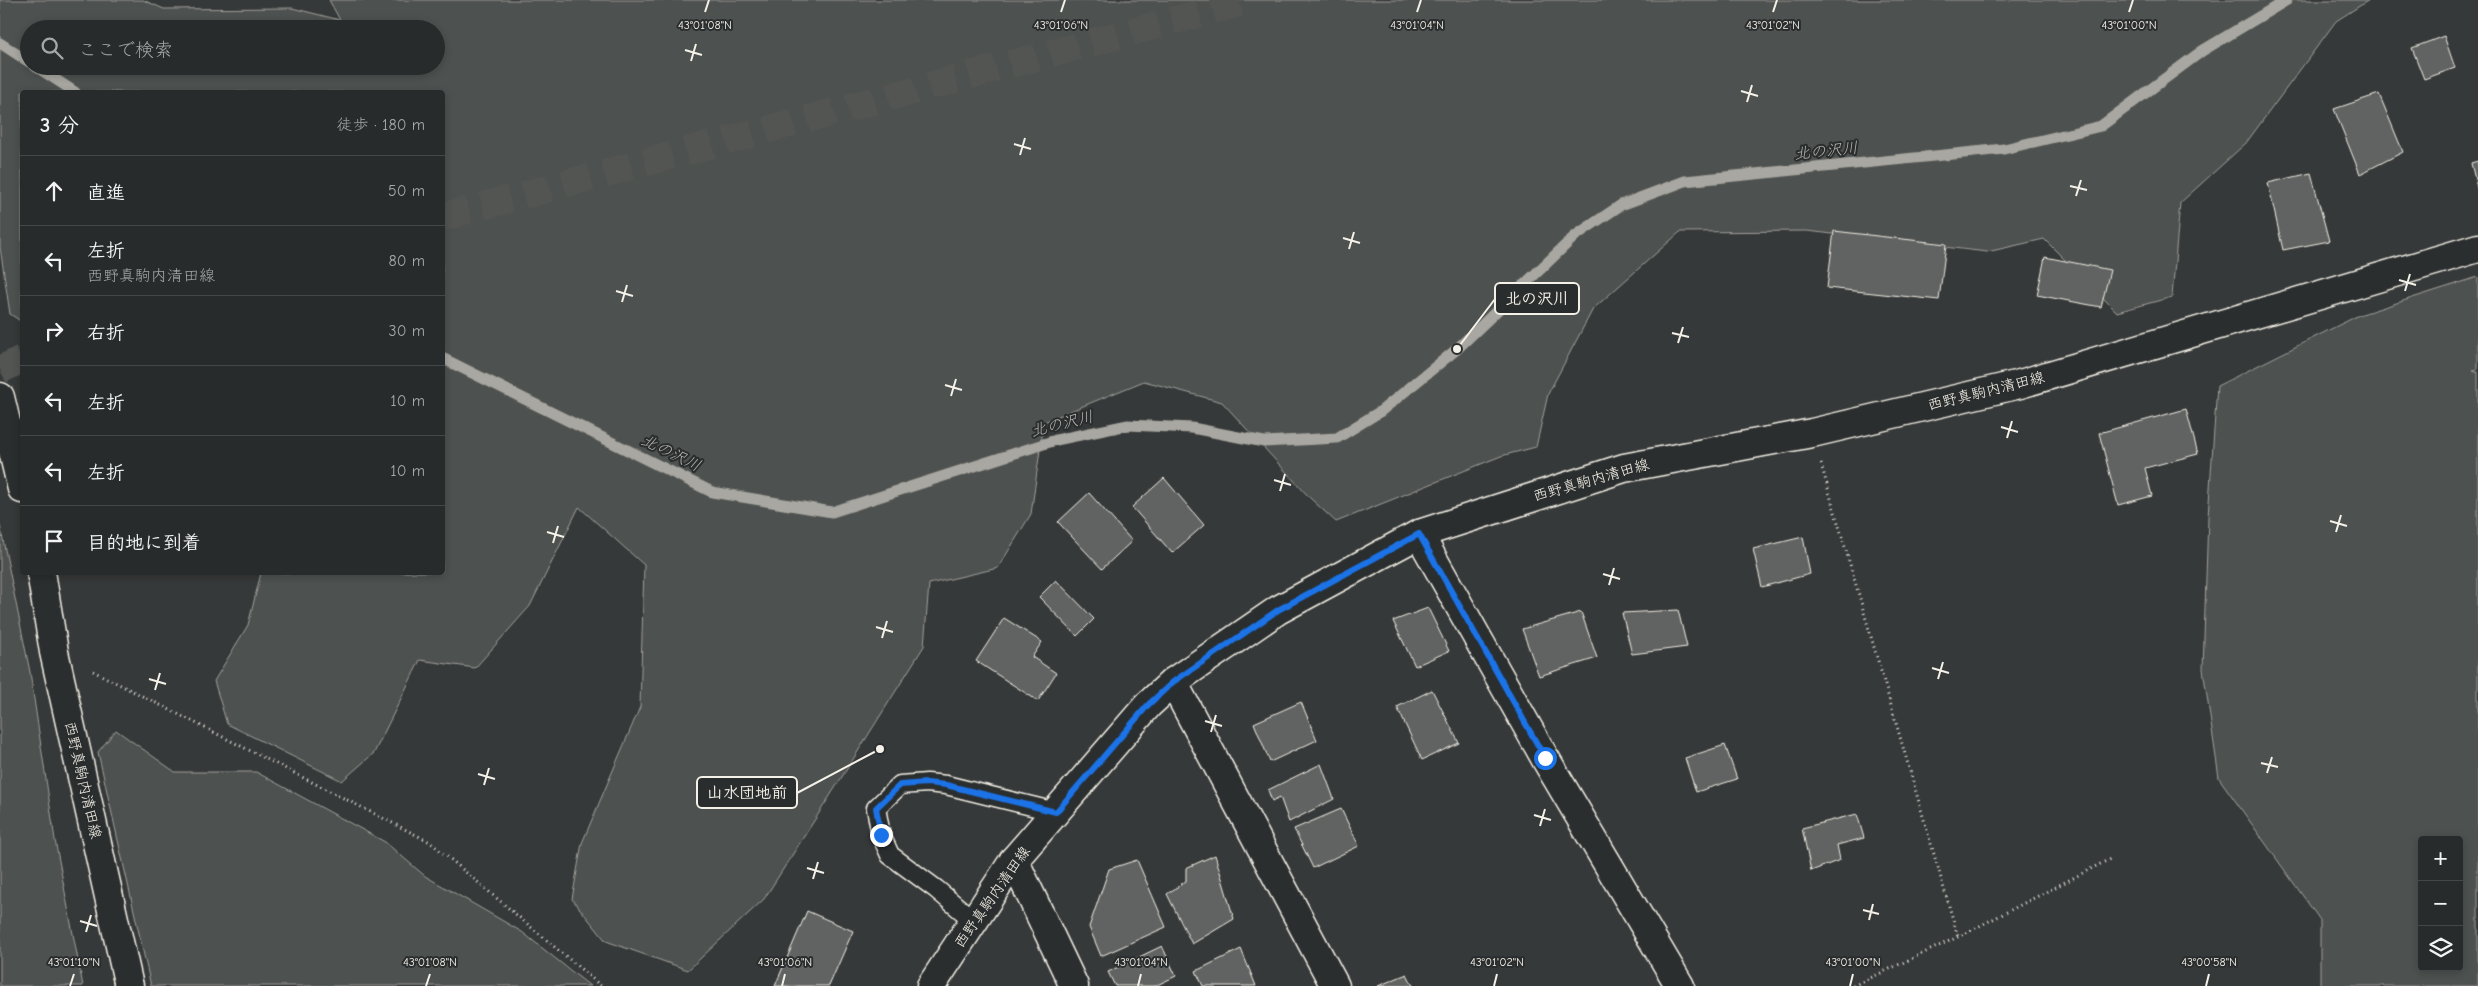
<!DOCTYPE html>
<html lang="ja">
<head>
<meta charset="utf-8">
<style>
	:root { --surface:#282b2b; --page:#343737; --text:#f1f3f6; --muted:#a5a7a9; --line:#444747 }
	body { margin:0; font-family:"Comic Neue","Klee One",sans-serif; background:var(--page); color:var(--text) }
	.controls { position:absolute; right:15px; bottom:15px; display:grid; overflow:hidden; border-radius:5px; box-shadow:0 2px 8px #0003 }
	.controls button { width:45px; height:45px; display:grid; place-items:center; padding:0; border:0; border-bottom:1px solid var(--line); background:var(--surface); color:var(--text); font:25px sans-serif }
	.stop { position:absolute; width:15px; height:15px; margin:-11px; border:4px solid #1a73e8; border-radius:50%; background:#fff }
	.stop.end { background:#1a73e8; border-color:#fff; box-shadow:0 1px 5px #0008 }
	.list { margin:0; padding:0; list-style:none }
	h2 { display:flex; justify-content:space-between; align-items:center; height:65px; margin:0; padding:0 20px; font-size:21px }
	h2 small { font-size:16px; font-weight:400; color:var(--muted) }
	.list li { display:grid; grid-template-columns:32px 1fr auto; gap:15px; align-items:center; box-sizing:border-box; height:70px; padding:0 20px; border-top:1px solid var(--line) }
	.list b { display:block; font-size:19px; white-space:nowrap }
	.list p { margin:0; font-size:16px; white-space:nowrap; color:var(--muted) }
	.list em { font-size:16px; font-style:normal; color:var(--muted) }
	.icon { flex:none; width:28px; height:28px; fill:none; stroke:currentColor; stroke-width:2; stroke-linecap:round; stroke-linejoin:round }
	.map { position:relative; flex:none; width:2478px; height:986px; overflow:hidden }
	.search { position:absolute; background:var(--surface); box-shadow:0 2px 8px #0003; left:20px; top:20px; width:425px; height:55px; display:flex; align-items:center; gap:12px; box-sizing:border-box; padding:0 18px; border-radius:28px; color:var(--muted); font-size:19px }
	.panel { position:absolute; background:var(--surface); box-shadow:0 2px 8px #0003; left:20px; top:90px; width:425px; height:485px; border-radius:5px }
	.map>svg:first-child { display:block }
</style>
</head>
<body>
<div class="map">
<svg width="2478" height="986" viewBox="0 0 2478 986">
	<rect width="100%" height="100%" fill="#363939"/>
	<filter id="ink" filterUnits="userSpaceOnUse"><feTurbulence type="fractalNoise" baseFrequency=".02" numOctaves="2"/><feDisplacementMap in="SourceGraphic" scale="10" xChannelSelector="R" yChannelSelector="G"/><feConvolveMatrix kernelMatrix="1 2 1 2 8 2 1 2 1" color-interpolation-filters="sRGB"/></filter>
	<g filter="url(#ink)">
		<!-- green -->
		<path fill="#4e514f" stroke="#a1a19c" fill-rule="evenodd" d="M0,0h143l21,9 128,-1 48,12 -11,-20h2040l-33,21 -90,122 -66,60 -8,94 -55,15 -73,-73 -57,13 -180,-21 -127,1 -87,77 -45,85 -12,53 -35,9 -165,66 -26,-24 -88,-96 -78,-21 -100,41 -13,92 -33,54 -69,16 -5,62 -89,142 -71,111 -76,71 -82,-29 -34,-42 10,-56 58,-136 4,-142 -65,-58 -49,99 -55,62 -55,-8 -46,93 -32,28 -115,-57 -13,-43 34,-56 13,-52 181,-1v-480h-420v230l-12,-8 -10,-67zM29,29h407v37h-407z
			M2478,277v92l-5,1 5,2v614h-158v-66l-101,-142 -16,-109 5,-152 9,-131 142,-71zM2422,840h37v127h-37z
			M0,525l30,147 25,168 28,146h-83z
			M116,730l59,42h81l129,70 40,34 97,56 68,54h-439l-53,-234z"/>
		<g fill="none" stroke-linecap="round" stroke-linejoin="round">
			<!-- stream -->
			<path stroke="#a8a7a1" stroke-width="11" d="M0,43l29,19
				M35,66l40,26
				M442,358l270,134 120,20 224,-72 72,-15 64,3 72,14 73,-4 44,-27 76,-62 118,-113 46,-31 64,-24 319,-32 97,-23 101,-75 85,-51"/>
		</g>
		<!-- building -->
		<path fill="#616362" stroke="#f4f1e8" d="M2444,36l11,32 -31,11 -12,-31z
			M2379,94l24,58 -43,22 -26,-65z
			M2478,161v31l-7,-29z
			M2311,173l18,68 -46,9 -15,-67z
			M1834,231l112,13 -7,56 -112,-12z
			M2045,257l65,13 -9,37 -64,-12z
			M2186,409l12,45 -53,14 7,28 -34,9 -19,-72z
			M1164,478l40,47 -32,28 -40,-46z
			M1089,493l43,48 -30,28 -44,-47z
			M1803,537l7,37 -48,13 -9,-38z
			M1056,580l38,39 -17,17 -38,-39z
			M1428,608l21,43 -34,15 -22,-45z
			M1678,610l9,37 -55,7 -10,-41z
			M1581,612l16,46 -58,18 -17,-47z
			M1004,618l38,24 -10,15 24,16 -18,28 -62,-40z
			M1432,690l27,53 -37,17 -25,-53z
			M1301,702l16,38 -47,22 -16,-39z
			M1725,745l12,34 -41,13 -11,-34z
			M1321,764l13,35 -45,23 -9,-25 -8,4 -4,-11z
			M1341,809l18,37 -46,22 -19,-39z
			M1857,814l7,24 -27,7 3,15 -29,11 -9,-43z
			M1215,855l19,64 -42,25 -25,-50 19,-13v-13z
			M1137,860l29,67 -65,29 -12,-29 20,-58z
			M807,911l46,20 -24,55h-54z
			M1162,946l14,30 -21,10h-40l-7,-14z
			M1241,949l15,37h-53l-7,-15z
			M1407,974l6,12h-35z"/>
		<g fill="none" stroke-linecap="round" stroke-linejoin="round">
			<!-- primary-tunnel -->
			<path stroke="#525553" stroke-width="28" stroke-dasharray="28 14" stroke-linecap="butt" d="M442,217l808,-217
				M0,370l22,-11"/>
			<!-- service casing -->
			<g stroke="#f4f1e8" stroke-width="21">
				<path id="service" d="M974,921l-38,-32 -46,-34 -9,-20 -5,-27 24,-23 27,-2 19,2 110,27"/>
			</g>
			<!-- minor casing -->
			<g stroke="#f4f1e8" stroke-width="31">
				<path id="minor" d="M1419,534l126,224 135,228
					M1173,682l162,304
					M1014,860l60,126"/>
			</g>
			<!-- primary casing -->
			<g stroke="#f4f1e8" stroke-width="31">
				<path id="primary" d="M0,397l22,92
					M41,572l13,80 75,334
					M931,986l83,-126 134,-155 25,-23 105,-72 141,-76 205,-66 188,-35 208,-49 458,-136"/>
			</g>
			<!-- path -->
			<path stroke="#f4f1e8" stroke-width="3" stroke-dasharray="1 4" stroke-linecap="butt" d="M1821,464l137,473
				M93,671l337,171 171,144
				M1853,986l105,-49 154,-79"/>
			<!-- service -->
			<use href="#service" stroke="#2a2d2e" stroke-width="18"/>
			<!-- minor -->
			<use href="#minor" stroke="#2a2d2e" stroke-width="28"/>
			<!-- primary -->
			<use href="#primary" stroke="#2a2d2e" stroke-width="28"/>
		</g>
	</g>
	<g fill="none" stroke-linecap="round" stroke-linejoin="round" filter="url(#ink)">
		<!-- route -->
		<path stroke="#1a73e8" stroke-width="6" d="M881,835l-5,-27 24,-23 27,-2 19,2 110,27 92,-107 25,-23 105,-72 141,-76 126,224"/>
	</g>
	<!-- ticks -->
	<path fill="none" stroke="#f4f1e8" stroke-width="2" d="M705,12l4,-12M1061,12l4,-12M1417,12l4,-12M1773,12l4,-12M2129,12l4,-12M685,50l17,5M691,61l5,-17M1741,91l17,5M1747,102l5,-17M1014,144l17,5M1020,155l5,-17M2070,186l17,4M2076,196l5,-16M1343,238l17,5M1349,249l5,-17M2399,280l17,5M616,291l17,5M2405,291l5,-17M622,302l5,-17M1672,333l17,4M1678,343l5,-16M945,385l17,5M951,396l5,-17M2001,427l17,5M2007,438l5,-17M1274,480l17,5M1280,491l5,-17M2330,521l17,5M547,532l17,5M2336,532l5,-17M553,543l5,-17M1603,574l17,5M1609,585l5,-17M876,627l17,5M882,638l5,-17M1932,668l17,5M149,679l17,5M1938,679l5,-17M155,690l5,-17M1205,721l17,5M1211,732l5,-17M2261,763l17,4M2267,773l5,-16M478,774l17,5M484,785l5,-17M1534,815l17,5M1540,826l5,-17M807,868l17,5M813,879l5,-17M1863,910l16,4M1869,920l4,-16M80,921l17,5M86,932l5,-17M70,986l4,-12M426,986l4,-12M782,986l3,-12M1138,986l3,-12M1494,986l3,-12M1850,986l3,-12M2206,986l3,-12"/>
	<g text-anchor="middle" dominant-baseline="central" stroke-width="4" stroke-linejoin="round" paint-order="stroke">
		<!-- street labels -->
		<g font-size="15" fill="#f4f1e8" stroke="#2a2d2e">
			<text transform="translate(1986 391) rotate(-14)">西野真駒内清田線</text>
			<text transform="translate(1591 480) rotate(-16)">西野真駒内清田線</text>
			<text transform="translate(83 780) rotate(77)">西野真駒内清田線</text>
			<text transform="translate(992 897) rotate(-55)">西野真駒内清田線</text>
		</g>
		<!-- water labels -->
		<g font-size="16" font-style="italic" fill="#b4b3ad" stroke="#2a2d2e">
			<text transform="translate(1826 151) rotate(-6)">北の沢川</text>
			<text transform="translate(1062 424) rotate(-14)">北の沢川</text>
			<text transform="translate(671 453) rotate(26)">北の沢川</text>
		</g>
	</g>
	<g font-size="12" text-anchor="middle" fill="#f4f1e8" stroke="#2a2d2e" stroke-width="4" stroke-linejoin="round" paint-order="stroke">
		<text x="705" y="29">43°01'08"N</text>
		<text x="1061" y="29">43°01'06"N</text>
		<text x="1417" y="29">43°01'04"N</text>
		<text x="1773" y="29">43°01'02"N</text>
		<text x="2129" y="29">43°01'00"N</text>
		<text x="74" y="966">43°01'10"N</text>
		<text x="430" y="966">43°01'08"N</text>
		<text x="785" y="966">43°01'06"N</text>
		<text x="1141" y="966">43°01'04"N</text>
		<text x="1497" y="966">43°01'02"N</text>
		<text x="1853" y="966">43°01'00"N</text>
		<text x="2209" y="966">43°00'58"N</text>
	</g>
	<!-- callouts -->
	<path fill="none" stroke="#f4f1e8" stroke-width="2" d="M1457 349L1495 299M880 749L797 793"/>
	<g fill="#f4f1e8" stroke="#2a2d2e" stroke-width="2">
		<circle cx="1457" cy="349" r="5"/>
		<circle cx="880" cy="749" r="5"/>
	</g>
	<g fill="#2a2d2e" stroke="#f4f1e8" stroke-width="2">
		<rect x="1495" y="283" width="84" height="31" rx="5"/>
		<rect x="697" y="777" width="100" height="31" rx="5"/>
	</g>
	<g font-size="16" text-anchor="middle" font-weight="bold" fill="#f4f1e8">
		<text x="1537" y="304">北の沢川</text>
		<text x="747" y="798">山水団地前</text>
	</g>
</svg>
<div class="controls">
<button>+</button>
<button>−</button>
<button><svg class="icon" aria-label="layers" viewBox="0 0 24 24"><path d="M12 4l9 5-9 5-9-5zM3 14l9 5 9-5"/></svg></button>
</div>
<div class="stop" style="left:1545px;top:758px"></div>
<div class="stop end" style="left:881px;top:835px"></div>
<div class="search"><svg class="icon" aria-label="search" viewBox="0 0 24 24"><circle cx="10" cy="10" r="6"/><path d="M15 15l6 6"/></svg>ここで検索</div>
<section class="panel">
<h2>3 分<small>徒歩 · 180 m</small></h2>
<ul class="list">
<li><svg class="icon" aria-label="ahead" viewBox="0 0 24 24"><path d="M12 20V5M6 11l6-6 6 6"/></svg><div><b>直進</b></div><em>50 m</em></li>
<li><svg class="icon" aria-label="left" viewBox="0 0 24 24"><path d="M17 20v-9H6M10 6l-5 5 5 5"/></svg><div><b>左折</b><p>西野真駒内清田線</p></div><em>80 m</em></li>
<li><svg class="icon" aria-label="right" viewBox="0 0 24 24"><path d="M7 20v-9h11M14 6l5 5-5 5"/></svg><div><b>右折</b></div><em>30 m</em></li>
<li><svg class="icon" aria-label="left" viewBox="0 0 24 24"><path d="M17 20v-9H6M10 6l-5 5 5 5"/></svg><div><b>左折</b></div><em>10 m</em></li>
<li><svg class="icon" aria-label="left" viewBox="0 0 24 24"><path d="M17 20v-9H6M10 6l-5 5 5 5"/></svg><div><b>左折</b></div><em>10 m</em></li>
<li><svg class="icon" aria-label="arrive" viewBox="0 0 24 24"><path d="M6 21V4h12l-3 4 3 4H6"/></svg><div><b>目的地に到着</b></div></li>
</ul>
</section>
</div>
</body>
</html>
